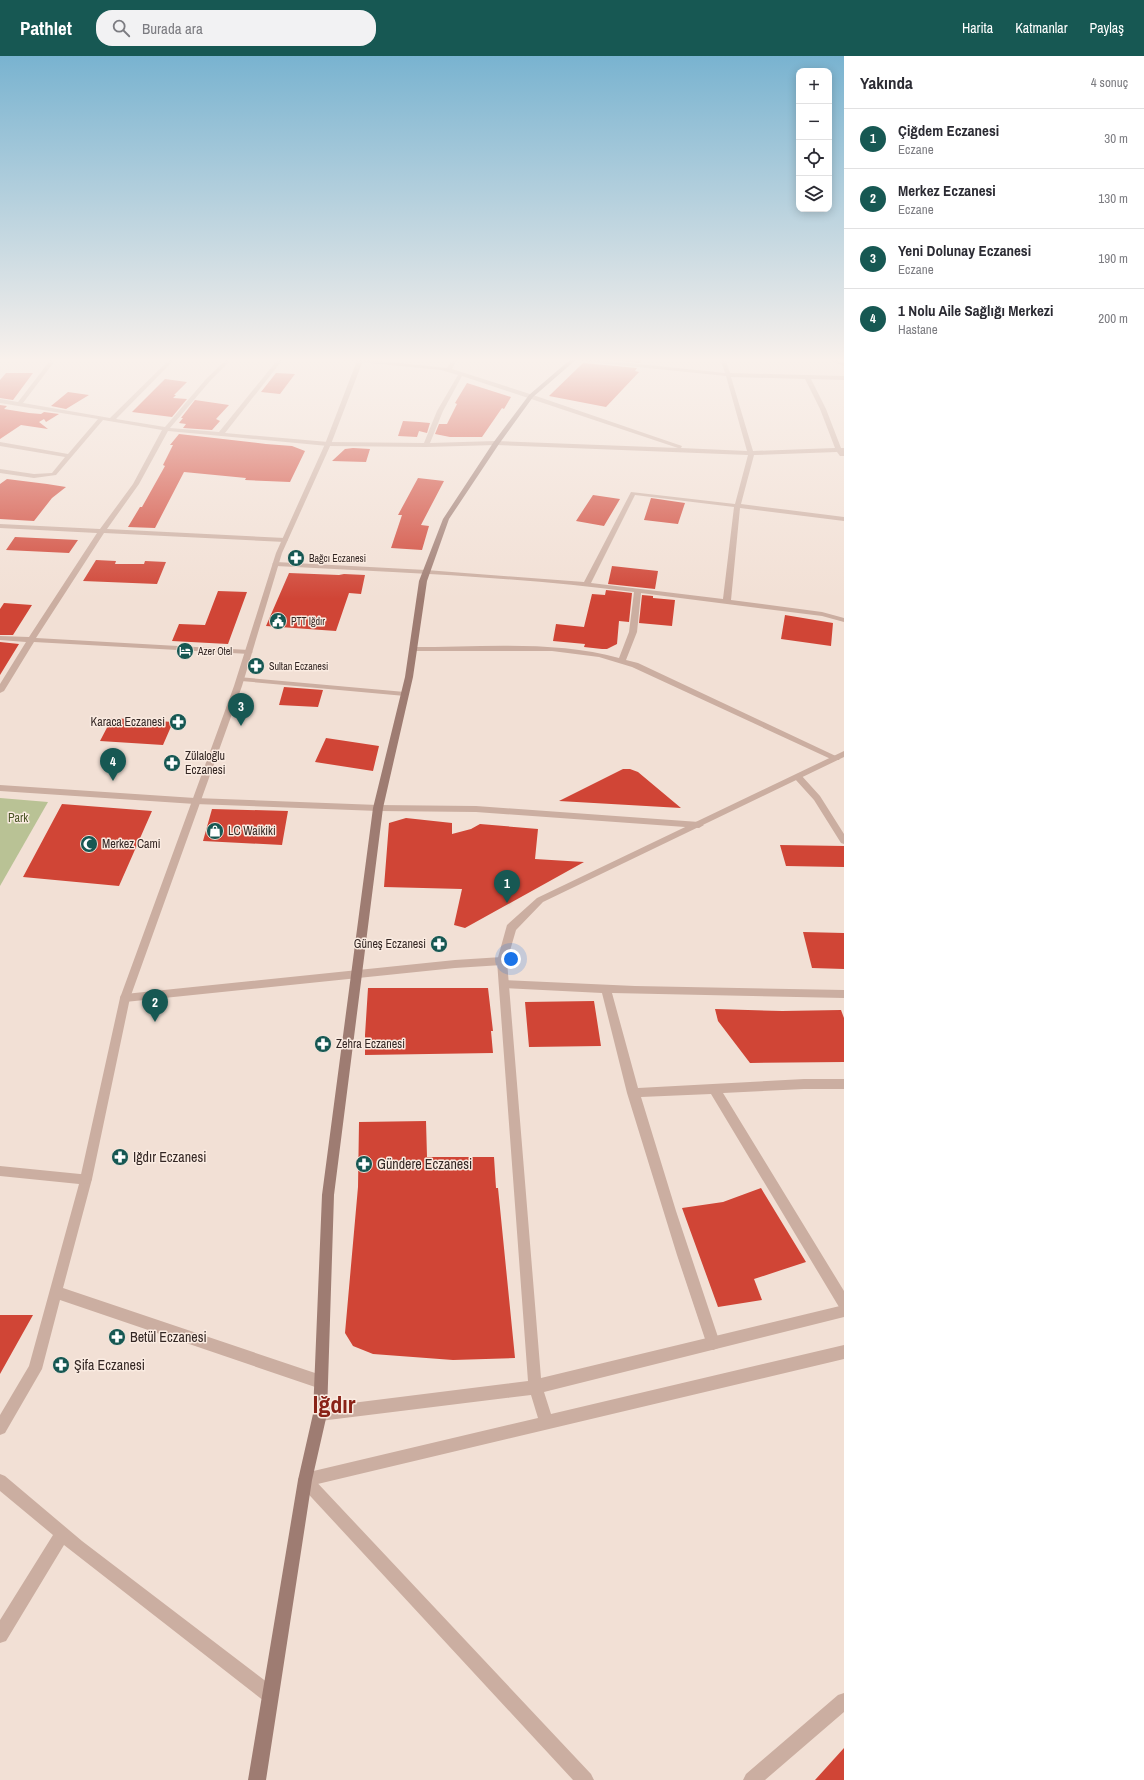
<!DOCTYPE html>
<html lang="tr">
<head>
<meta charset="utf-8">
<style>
	:root { --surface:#fff; --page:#f2f2f3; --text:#2b2b33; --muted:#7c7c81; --line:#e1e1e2; --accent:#175853 }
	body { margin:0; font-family:"Archivo Narrow",sans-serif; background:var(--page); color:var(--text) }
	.controls { position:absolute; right:12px; top:12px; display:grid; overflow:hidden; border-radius:8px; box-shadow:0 2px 10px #0003 }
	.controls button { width:36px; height:36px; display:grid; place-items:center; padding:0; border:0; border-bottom:1px solid var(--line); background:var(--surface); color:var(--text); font:20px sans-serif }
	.you { position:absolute; left:511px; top:903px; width:14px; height:14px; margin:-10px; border:3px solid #fff; border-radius:50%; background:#1a73e8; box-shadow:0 0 0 6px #1a73e833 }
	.badge { display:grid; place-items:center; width:26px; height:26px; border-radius:50%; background:var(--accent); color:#fff; font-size:13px; font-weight:700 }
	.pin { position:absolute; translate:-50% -33px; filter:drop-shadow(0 1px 2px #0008) }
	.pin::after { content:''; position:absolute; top:21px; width:14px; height:12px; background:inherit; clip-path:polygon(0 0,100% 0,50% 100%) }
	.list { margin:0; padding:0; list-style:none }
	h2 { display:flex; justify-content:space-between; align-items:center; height:52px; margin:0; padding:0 16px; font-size:17px }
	h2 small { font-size:13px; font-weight:400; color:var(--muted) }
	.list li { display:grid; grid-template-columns:26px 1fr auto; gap:12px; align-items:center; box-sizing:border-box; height:60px; padding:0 16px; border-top:1px solid var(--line) }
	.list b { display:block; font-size:15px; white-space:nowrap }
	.list p { margin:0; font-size:13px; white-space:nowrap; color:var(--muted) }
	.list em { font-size:13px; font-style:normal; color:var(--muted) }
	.icon { flex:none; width:22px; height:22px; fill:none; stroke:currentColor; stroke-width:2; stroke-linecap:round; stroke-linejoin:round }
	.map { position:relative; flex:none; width:844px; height:1724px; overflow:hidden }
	header { display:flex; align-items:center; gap:24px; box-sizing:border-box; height:56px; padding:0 20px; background:var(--accent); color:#fff }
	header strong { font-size:19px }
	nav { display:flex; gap:22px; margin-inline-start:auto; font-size:14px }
	.search { width:280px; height:36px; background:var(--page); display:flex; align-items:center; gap:10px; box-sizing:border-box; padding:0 14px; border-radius:16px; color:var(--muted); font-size:15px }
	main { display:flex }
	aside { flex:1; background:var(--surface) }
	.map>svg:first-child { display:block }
</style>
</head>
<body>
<header>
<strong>Pathlet</strong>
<div class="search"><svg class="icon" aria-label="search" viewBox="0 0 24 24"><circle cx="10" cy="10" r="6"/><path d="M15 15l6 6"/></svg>Burada ara</div>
<nav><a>Harita</a><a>Katmanlar</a><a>Paylaş</a></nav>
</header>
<main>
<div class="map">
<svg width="844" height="1724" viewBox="0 0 844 1724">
	<rect width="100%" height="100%" fill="#f2e0d5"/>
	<!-- green -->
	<path fill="#b9c295" d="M0,742l48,4 -48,84z"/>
	<!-- building -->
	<path fill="#d04536" d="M593,302h49l-2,5z
		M583,307l54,5 -2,3 4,1 -33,35 -57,-11z
		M6,317h27l-20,27 -13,-2v-18z
		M276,317l19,1 -15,20 -19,-2z
		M165,323l22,3 -13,13h2l-3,3 14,1 -15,18 -40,-5z
		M467,327l44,14 -7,12 -2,-1 -20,29h-32l-15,-3 4,-10h8l10,-20 -2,-1z
		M68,336l21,3 -23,14 -15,-3z
		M195,344l34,5 -13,14 4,2 -8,9 -29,-2 3,-4 -7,-1 4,-5h-2z
		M0,349l7,1 -3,3 25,4 12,1 3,-2 15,2 -13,8 -2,-3 -5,3 9,7 -27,-4 -21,14z
		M403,365l16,1 11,1 -3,10 -8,-2 -2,6 -19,-1z
		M179,378l87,10 26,2 13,5 -15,31 -45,-2 1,-2 -62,-6 -29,56 -27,-1 12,-20h2l23,-41 -2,-1 10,-20h-3z
		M345,393l8,-1 17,1 -4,13 -34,-1z
		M418,422l26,3 -23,44 8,1 -7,24 -31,-2 11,-33h-4z
		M7,423l40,5 19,3 -14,11 -18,23 -34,-2v-35z
		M593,439l27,4 -16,27 -28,-5z
		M651,442l34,5 -7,21 -34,-4z
		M15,481l63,3 -9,13 -63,-3z
		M96,504l20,1 -1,3h29l1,-3 21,1 -9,22 -74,-3z
		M612,510l46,5 -3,18 -47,-5z
		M289,517l50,2 5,-1 21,1 -4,19 -12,-1 -13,38 -70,-5z
		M606,534l26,3 -3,29 -10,-1 -2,23 -10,5h-5l-18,-2 1,-3 -32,-3 3,-17 28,3 8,-33 13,1z
		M218,535l29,1 -19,52 -56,-3 7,-17 26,1z
		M642,539l11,1v2l22,2 -3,26 -33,-3z
		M4,547l28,2 -19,30h-13v-26z
		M785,559l48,8 -2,23 -50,-7z
		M0,586l19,2 -19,31z
		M284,631l39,3 -5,17 -39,-2z
		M112,662l61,4 -10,23 -63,-4z
		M326,682l53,8 -6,25 -58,-9z
		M623,713h7l8,3 43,36 -122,-7z
		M62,748l90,7 -33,75 -96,-9z
		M212,753l76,2 -6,34 -79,-4z
		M406,762l46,5v11l19,-5 9,-5 58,5 -3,30 49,3 -119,66 -11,-3 8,-36 -78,-2 5,-64z
		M780,789l64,1v21l-58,-1z
		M803,876l41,1v36l-32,-1z
		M368,932h120l5,43h-2l2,22 -128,2v-20z
		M594,945l7,45 -72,1 -4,-45z
		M715,953l67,2 59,-1 3,8v44l-94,1 -32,-42z
		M426,1065l1,36h67l2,31h2l17,170 -62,2 -80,-6 -20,-8 -8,-13 13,-146 1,-65z
		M761,1132l45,74 -52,17 8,21 -44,7 -36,-99 41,-6z
		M0,1259h33l-33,59z
		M844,1692v32h-29z"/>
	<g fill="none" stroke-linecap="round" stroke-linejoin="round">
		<!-- minor -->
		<path fill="#cbaea1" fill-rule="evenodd" d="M52,302h5l-34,45 87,15 61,-60h5l-60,61 49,8 41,-48 22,-21h5l-23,23 -40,47 49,4 60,-74h5l-59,75 103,9 96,1 13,-32 21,-36 -17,-5 -102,-10 -2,-2h15l95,10 7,-10h4l-6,11 81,26 149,51 -1,2 66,3 -21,-75 -157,-16 -3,-2h15l144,15 -5,-15h5l5,15 114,3v4l-33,-1 15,30 15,39h3v8h-4l-3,-4 -83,3 -13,49 103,13v4l-104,-13 -9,92 91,12 22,6v4l-22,-6 -181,-23 -4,39 -11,28 12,3 202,95 -1,2h-6l-201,-93 -33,-10 -47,-6h-139l-4,-2 4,-2c66,0 143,-7 206,11l10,-26 5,-40c-118,-15 -239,-20 -358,-26l-4,-2 4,-2 150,8 158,12 47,-90 104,12 13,-49 -252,-10 -70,2 -98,-1 -160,-15 -29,53 -32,45 178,9 3,2 -3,2 -181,-9 -68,105 213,12 4,2 -4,2 -215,-12 -30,49 -4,2v-9l26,-42 -26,-2v-4l29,1 68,-104 -97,-5v-4l100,5 33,-45 29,-54 -59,-10 -47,55 -22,3 -34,-5v-4l34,5 18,-1 13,-16 -65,-11v-4l68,12 30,-35 -98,-16v-4l18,3zM462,320l216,72 -182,-7 -66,2 13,-32zM731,321l74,2 15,30 15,39 -82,3zM635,439l99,12 -11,92 -132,-16z
			M823,302h7l14,4v4z
			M238,621l167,15 4,2 -4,2 -164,-15h-3z
			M798,718l3,1 19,21 24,38v10l-3,-1 -27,-43 -19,-21 -1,-2z
			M0,729l195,13 183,7 98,1 223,16 5,3 -5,3 -223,-16 -98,-1 -183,-7 -195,-13z
			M502,901l4,1 1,3 -1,3 -4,1 -47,3 -330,34 -4,-1 -1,-3 1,-3 4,-1 330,-34z
			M504,924l131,6 209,4v8l-232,-5 26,95 166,-9h40v10h-40l-81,4 121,198v18l-5,-2 -128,-213 -70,3 35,114 44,132 -2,5 -5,2 -5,-2 -31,-93 -50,-162 -25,-100 -98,-5 -4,-1 -1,-3 1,-3z
			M0,1110l90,9 2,4 -29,109 258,87 5,2 2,5 -2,5 -5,2 -261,-89 -18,69 -37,64 -5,2v-20l29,-49 50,-182 -79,-8z
			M305,1417l5,2 281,299 3,6h-21l-273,-295 -2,-5 2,-5z
			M0,1418l5,2 77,65 194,148 2,6 -2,6 -6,2 -6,-2 -200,-156 -58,96 -6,2v-23l53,-85 -53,-44z
			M844,1637v19l-79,68h-22l3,-6 92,-79z"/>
		<!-- tertiary -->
		<path fill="#cbaea1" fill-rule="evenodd" d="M358,302h6l-33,86 -49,109 -40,133 -112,312 -38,181 -2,4 -4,1 -4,-1 -2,-4 40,-181 114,-312 42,-133 49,-109z
			M844,695v6l-301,145 -27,28 -9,31 34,417 303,-73v12l-300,75 7,22 293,-69v14l-539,128 -5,-2 -2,-5 2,-5 5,-2 233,-55 -7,-23 -211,26 -5,-2 -2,-5 2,-5 5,-2 208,-26 -31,-420 10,-36 30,-27z"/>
		<!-- secondary -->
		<path fill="#9e7c72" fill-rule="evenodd" d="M572,302h6l-45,39 -34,47 -50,75 -22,62 -14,96 -30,131 -49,387 -7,219 -15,66 -46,300h-18l50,-300 15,-66 9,-219 51,-387 32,-131 14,-96 24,-62 50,-76 36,-48z"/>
	</g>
	<!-- sky -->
	<linearGradient id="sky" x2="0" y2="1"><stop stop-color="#79b3d0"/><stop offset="0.56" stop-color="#f9f1ec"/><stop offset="1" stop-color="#f9f1ec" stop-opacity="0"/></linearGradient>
	<rect width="844" height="543" fill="url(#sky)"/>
	<!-- icons -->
	<defs>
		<g id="pharmacy-disc" transform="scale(0.9)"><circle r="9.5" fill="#175853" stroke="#faebe1"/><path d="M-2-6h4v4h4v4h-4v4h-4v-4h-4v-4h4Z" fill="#fff"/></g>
		<g id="civic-disc" transform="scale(0.9)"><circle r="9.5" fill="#175853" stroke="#faebe1"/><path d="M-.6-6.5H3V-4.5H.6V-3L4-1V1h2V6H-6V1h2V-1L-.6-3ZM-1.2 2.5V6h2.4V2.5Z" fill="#fff"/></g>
		<g id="hotel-disc" transform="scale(0.9)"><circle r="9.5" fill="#175853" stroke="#faebe1"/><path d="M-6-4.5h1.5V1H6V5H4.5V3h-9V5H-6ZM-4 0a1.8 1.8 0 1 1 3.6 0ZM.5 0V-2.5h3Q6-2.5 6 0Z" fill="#fff"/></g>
		<g id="shop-disc" transform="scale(0.9)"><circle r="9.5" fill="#175853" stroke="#faebe1"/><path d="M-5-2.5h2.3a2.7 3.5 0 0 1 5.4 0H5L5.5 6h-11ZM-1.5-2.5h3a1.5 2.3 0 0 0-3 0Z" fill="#fff"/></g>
		<g id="mosque-disc" transform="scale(0.9)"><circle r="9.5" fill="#175853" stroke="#faebe1"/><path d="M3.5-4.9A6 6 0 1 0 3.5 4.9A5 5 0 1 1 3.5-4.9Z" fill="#fff"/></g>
	</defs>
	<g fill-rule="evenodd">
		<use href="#pharmacy-disc" x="296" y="502"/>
		<use href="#civic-disc" x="278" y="565"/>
		<use href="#hotel-disc" x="185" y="595"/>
		<use href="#pharmacy-disc" x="256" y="610"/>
		<use href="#pharmacy-disc" x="178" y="666"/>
		<use href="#pharmacy-disc" x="172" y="707"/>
		<use href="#shop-disc" x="215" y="775"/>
		<use href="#mosque-disc" x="89" y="788"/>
		<use href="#pharmacy-disc" x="439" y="888"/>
		<use href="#pharmacy-disc" x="323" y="988"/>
		<use href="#pharmacy-disc" x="120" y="1101"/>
		<use href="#pharmacy-disc" x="364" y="1108"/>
		<use href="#pharmacy-disc" x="117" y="1281"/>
		<use href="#pharmacy-disc" x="61" y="1309"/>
	</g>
	<g text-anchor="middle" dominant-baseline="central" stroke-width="3" stroke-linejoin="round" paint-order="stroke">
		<!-- far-poi labels -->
		<g font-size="10" fill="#342724" stroke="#faebe1" text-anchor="start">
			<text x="309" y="502">Bağcı Eczanesi</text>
			<text x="291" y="565">PTT Iğdır</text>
			<text x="198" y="595">Azer Otel</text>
			<text x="269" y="610">Sultan Eczanesi</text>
		</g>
		<!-- poi labels -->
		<g font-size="12" fill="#342724" stroke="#faebe1" text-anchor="start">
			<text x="165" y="666" text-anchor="end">Karaca Eczanesi</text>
			<text x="185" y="700">Zülaloğlu<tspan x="185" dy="14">Eczanesi</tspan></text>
			<text x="228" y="775">LC Waikiki</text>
			<text x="102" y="788">Merkez Cami</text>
			<text x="426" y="888" text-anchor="end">Güneş Eczanesi</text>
			<text x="336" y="988">Zehra Eczanesi</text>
		</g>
		<!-- park labels -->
		<g font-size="12" fill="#4a5426" stroke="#faebe1">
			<text x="18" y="762">Park</text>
		</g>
		<!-- near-poi labels -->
		<g font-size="14" fill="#342724" stroke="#faebe1" text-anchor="start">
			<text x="133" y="1101">Iğdır Eczanesi</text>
			<text x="377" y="1108">Gündere Eczanesi</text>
			<text x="130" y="1281">Betül Eczanesi</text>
			<text x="74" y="1309">Şifa Eczanesi</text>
		</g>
		<!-- near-town labels -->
		<g font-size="24" font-weight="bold" fill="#892217" stroke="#faebe1">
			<text x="334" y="1348">Iğdır</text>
		</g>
	</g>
</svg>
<div class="controls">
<button>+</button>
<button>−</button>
<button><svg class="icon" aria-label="locate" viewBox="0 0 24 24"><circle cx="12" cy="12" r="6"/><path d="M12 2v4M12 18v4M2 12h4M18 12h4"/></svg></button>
<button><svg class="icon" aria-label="layers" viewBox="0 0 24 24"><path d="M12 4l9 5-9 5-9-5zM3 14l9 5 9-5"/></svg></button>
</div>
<div class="you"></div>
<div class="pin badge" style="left:507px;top:847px">1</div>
<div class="pin badge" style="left:155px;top:966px">2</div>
<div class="pin badge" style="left:241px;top:670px">3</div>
<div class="pin badge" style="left:113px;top:725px">4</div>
</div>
<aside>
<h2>Yakında<small>4 sonuç</small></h2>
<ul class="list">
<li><span class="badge">1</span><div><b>Çiğdem Eczanesi</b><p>Eczane</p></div><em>30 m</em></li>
<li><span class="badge">2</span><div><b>Merkez Eczanesi</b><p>Eczane</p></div><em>130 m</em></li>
<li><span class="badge">3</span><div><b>Yeni Dolunay Eczanesi</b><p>Eczane</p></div><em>190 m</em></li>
<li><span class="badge">4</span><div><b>1 Nolu Aile Sağlığı Merkezi</b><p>Hastane</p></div><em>200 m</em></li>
</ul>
</aside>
</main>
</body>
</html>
